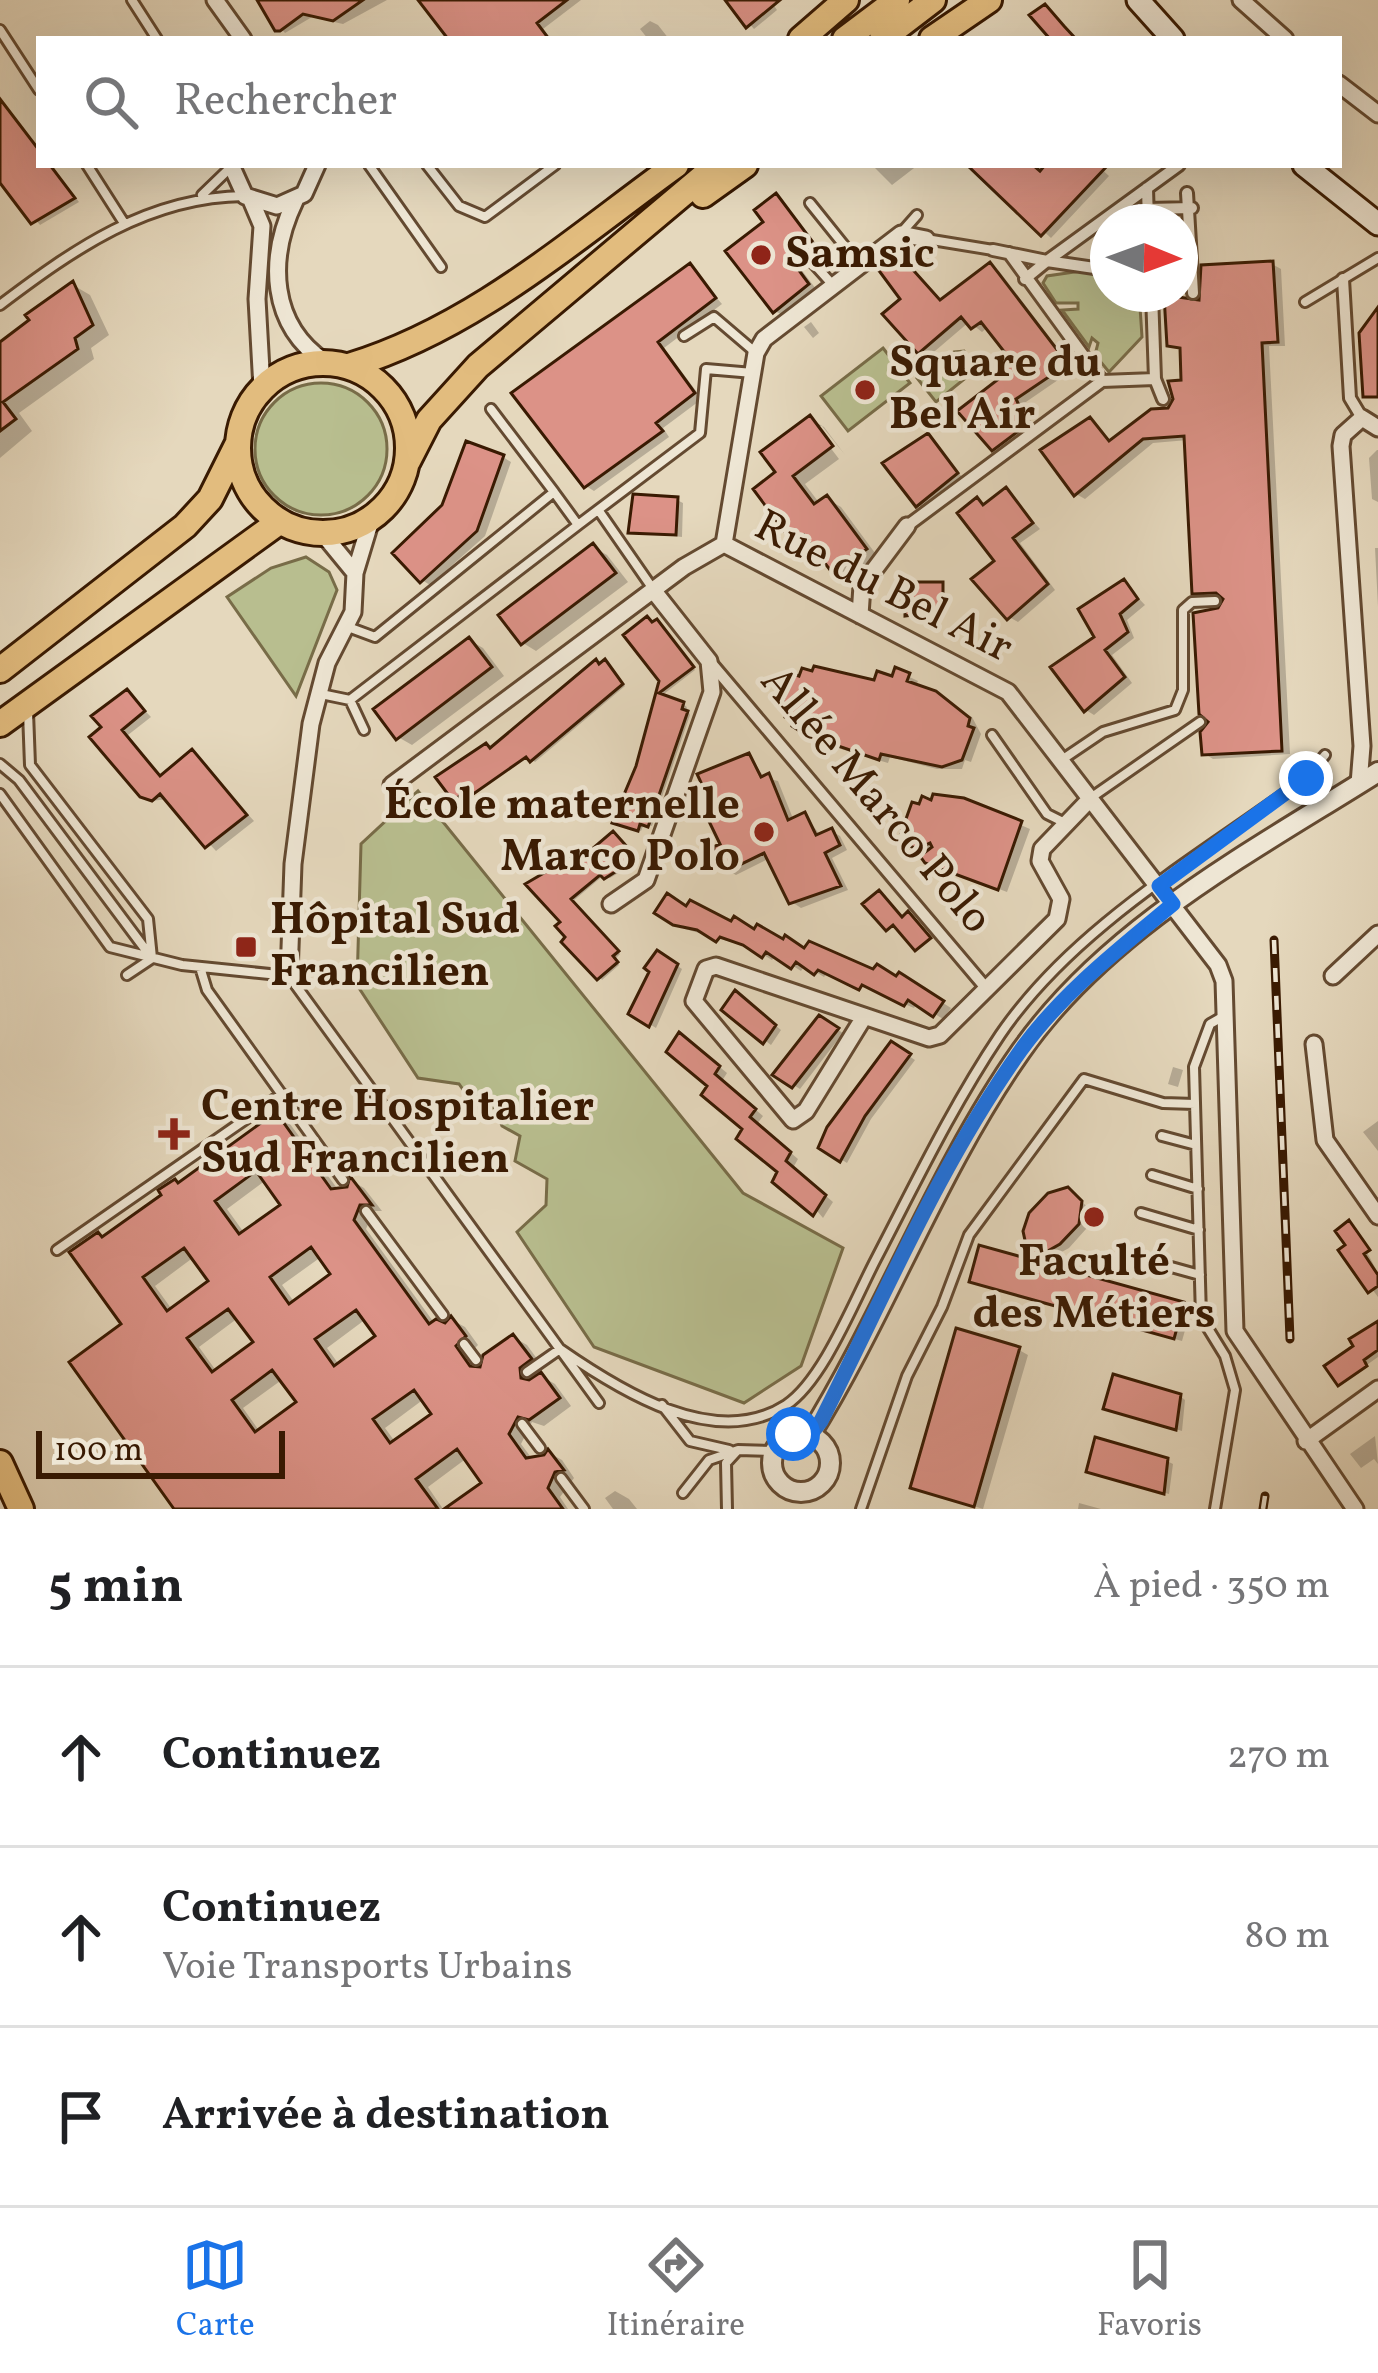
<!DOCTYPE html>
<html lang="fr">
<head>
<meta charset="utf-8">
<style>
	:root { --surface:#fff; --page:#f2f2f2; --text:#202124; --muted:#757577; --line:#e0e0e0; --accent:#1a73e8 }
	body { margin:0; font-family:Vollkorn,serif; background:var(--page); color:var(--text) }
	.compass { position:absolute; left:1090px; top:204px; width:108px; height:108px; border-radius:50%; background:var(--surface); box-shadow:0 12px 48px #0002; rotate:91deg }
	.scale { position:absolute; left:36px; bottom:30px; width:249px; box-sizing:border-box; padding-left:12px; border:6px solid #391a02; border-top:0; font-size:33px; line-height:42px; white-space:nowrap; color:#391a02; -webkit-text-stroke:9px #eee6d4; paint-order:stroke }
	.stop { position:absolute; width:36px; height:36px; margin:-27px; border:9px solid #1a73e8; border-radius:50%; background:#fff }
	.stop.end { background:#1a73e8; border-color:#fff; box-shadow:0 3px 12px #0008 }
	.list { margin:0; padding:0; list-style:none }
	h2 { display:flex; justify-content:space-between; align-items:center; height:156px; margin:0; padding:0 48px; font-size:51px }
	h2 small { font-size:39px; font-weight:400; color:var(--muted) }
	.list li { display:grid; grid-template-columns:78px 1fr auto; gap:36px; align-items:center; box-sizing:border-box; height:180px; padding:0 48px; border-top:3px solid var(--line) }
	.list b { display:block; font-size:45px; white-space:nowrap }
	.list p { margin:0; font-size:39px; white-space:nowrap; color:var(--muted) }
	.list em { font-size:39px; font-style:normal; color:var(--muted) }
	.icon { flex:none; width:66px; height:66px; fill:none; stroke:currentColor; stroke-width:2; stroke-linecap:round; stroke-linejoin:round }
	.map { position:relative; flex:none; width:1378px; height:1509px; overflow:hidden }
	.search { position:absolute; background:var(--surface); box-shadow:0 12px 48px #0002; left:36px; right:36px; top:36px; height:132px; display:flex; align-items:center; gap:30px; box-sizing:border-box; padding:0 42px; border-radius:0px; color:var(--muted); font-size:45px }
	.sheet { height:696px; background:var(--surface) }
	nav { display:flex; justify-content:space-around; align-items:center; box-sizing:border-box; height:168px; border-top:3px solid var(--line); background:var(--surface); font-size:33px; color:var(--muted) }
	nav a { display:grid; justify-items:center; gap:6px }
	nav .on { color:var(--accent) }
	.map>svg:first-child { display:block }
</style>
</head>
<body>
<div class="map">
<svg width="1378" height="1509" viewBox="0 0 1378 1509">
	<rect width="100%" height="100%" fill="#e5d8bd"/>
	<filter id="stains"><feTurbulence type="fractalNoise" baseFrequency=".00167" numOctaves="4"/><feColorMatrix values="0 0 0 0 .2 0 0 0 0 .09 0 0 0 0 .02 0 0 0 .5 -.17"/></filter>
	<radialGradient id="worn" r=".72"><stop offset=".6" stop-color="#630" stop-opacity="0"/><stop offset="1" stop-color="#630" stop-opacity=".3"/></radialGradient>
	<!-- green -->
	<path fill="#b8be8f" stroke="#786c48" stroke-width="3" d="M1088,270l20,5v19h32v6h-10l1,7h9l2,30 -33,35 -14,-17 3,-12 -6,-5 -3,9 -27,-37 16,-1v-6h-22l-13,-20 4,-7z
		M883,348l27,35 -62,48 -27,-35z
		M964,351l9,21 -37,30 -19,-24 37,-26z
		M255 449a66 66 0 1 1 132 0a66 66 0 1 1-132 0Z
		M306,557l23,15 8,18 -41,106 -69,-99 44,-29z
		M418,791l325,402 100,55 -42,118 -57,37 -150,-56 -77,-115 29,-27 1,-26 -32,-18 5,-25 -18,-10 -7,-18h-19l-17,-24 -41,-6 -61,-93 4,-141z"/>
	<!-- shadow -->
	<path fill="#0003" fill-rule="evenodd" d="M256,0h131l-44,24 -31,-7 -27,16z
		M421,0h160l-38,29 8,10h-100z
		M729,0h41l7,10 -23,19z
		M650,21l8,4 11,14h-21l-8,-10z
		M3,106l36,43v16h12l28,37 -39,23 -40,-47z
		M872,165h46l-26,20z
		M971,165h62l9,8 8,-8h47l12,11 -58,62z
		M776,197l43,50 -22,17 19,25 -32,27 -9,-5 -8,-88z
		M897,256l46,46 47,-36 9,5 75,98 -51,35 12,26 -33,24 -9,-5 17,-94 -22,-28 -6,5 -13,-10 -41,35 -8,-5z
		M1272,264l9,5 4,77h-16l21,408 -77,5 -8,-5 19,-158 -29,-4 -7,-152 -35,3 -68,56 -9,-5 14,-74 22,22 58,-31 14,-28 -1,-33 -13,-6 32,-40z
		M690,267l32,37 -58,44 38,51 -39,29 6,9 -75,54 -8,-5z
		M73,285l17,10 19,40 -18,13 3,11 -75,54 13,18 -32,27v-115z
		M811,322l8,11 -6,5 -9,-11z
		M810,419l14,8 21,28 -23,-29h-8l25,33 -34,25 15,20 7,-5 14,8 37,50 -29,23 -14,-8 -21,-28 -5,5 -14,-8 -16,-69z
		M928,436l34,41 -38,31 -6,-3z
		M1377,450h1v52l-6,-3 -3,-41z
		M503,457l8,5 -26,74 -55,49 -8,-5z
		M1006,491l34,38 -20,14 35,47 -37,32 -9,-5 -32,-117 10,6z
		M677,500l6,3 -1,34 -51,-6z
		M593,547l14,8 21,27 -92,69 -13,-8z
		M1375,548h3v59z
		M1124,583l21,22 -18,15 7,18 -22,17 20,28 -38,32 -8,-5 13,-72z
		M942,585l3,26 -37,3z
		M651,622l9,2 35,46 -35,27 26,9 4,9 -38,111 -8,-2 -3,7 -25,-10 22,-54 24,-86z
		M469,640l14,8 21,28 -92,69 -14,-8z
		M609,665l16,21 -90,76 -5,-5 -75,41 36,-48z
		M897,671l21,10 -3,7 57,29 9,17 -10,28 -6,-2 -3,9h-25l-47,-12 -2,6 -57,-17 -35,-22 98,-44z
		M127,692l24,25 -23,18 35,42 29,-25 62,69 -38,30 -48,-52 -17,2 -46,-74z
		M749,757l16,21 13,3 16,40 11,-5 16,20 10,-5 9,5 7,14 -15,8 16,32 -47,18 -9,-6 -22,-44 -34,17 -9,-5 -11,-63z
		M964,801l66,28 -23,63 -69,-26 -8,-13 -13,-5z
		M616,837l22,24 -28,17 -6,-3 -32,27 48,52 -5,5 4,6 -17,15 -38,-58 -35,-37 57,-26z
		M687,909l119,43 91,28 3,-4 51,32 -8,11 -26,-16 -3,5 -86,-36 -4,5 -19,-12 -4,6 -25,-16 -4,5 -20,-12 -67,-19 -27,-17z
		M658,953l24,16 -26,59 -24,-15z
		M741,997l40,33 -10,15 -46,-36z
		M820,1019l23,14 -43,56 -24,-15z
		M688,1041l39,32 -5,8 41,35 -6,8 41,35 -5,9 40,34 -10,16 -112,-133z
		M892,1045l23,15 -44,59 -24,44 -25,-16 43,-63 -4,-3z
		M1173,1067l10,3 -5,17 -10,-3z
		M276,1116l14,8 49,67 10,-1 3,-9 12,7 18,23h-8l-8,18 69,95 11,2 6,-6 13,7 13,18 -10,10 13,19 32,-37 14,8 16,22 -7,6 19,11 16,22 -27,20 -12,-4 -11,22 12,16 16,-7 13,7 12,18 -14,19 8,12h-118l35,-26 -18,-25 -39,29 15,22h-266l-73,-270zM266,1180l18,26 -39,28 -18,-25zM194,1257l18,25 -39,29 -18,-25zM321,1257l13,18 -39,28 -13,-18zM238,1318l19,25 -40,29 -18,-25zM366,1319l13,18 -39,29 -13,-18zM283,1379l17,24 -40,29 -17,-24zM424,1399l11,15 -39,29 -11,-15z
		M1378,1121v30l-15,-19z
		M1067,1190l22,18 -3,21 -17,19 -31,17 145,40 8,4 -9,32 -202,-56 53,-22 -7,-32z
		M1353,1226l25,47v24l-35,-47z
		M1378,1326v31l-38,27z
		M1019,1350l9,5 -45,154 -69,-22z
		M1180,1396l5,4 -3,31 -70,-20z
		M1375,1436l3,28 -4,-5 -13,9 -11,-14z
		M1167,1461l6,3 -4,30 -75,-21z
		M615,1491l14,8 8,10h-24l-8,-11z
		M1079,1503l22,6h-23z"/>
	<!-- building -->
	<path fill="#dc9287" stroke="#391a02" stroke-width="3" fill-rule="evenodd" d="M257,0h106l-30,21 -30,-7 -23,17h-5z
		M418,0h149l-30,23 12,16h-101z
		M725,0h55l-34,28z
		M1045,4l19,22 12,13h-26l-21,-24z
		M0,99l39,51v15h11l25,33 -44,26 -31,-41z
		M967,165h66l7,6 5,-6h63l-67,71z
		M776,193l36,48 -22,17 19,26 -36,29 -48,-62 38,-29 -9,-12z
		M897,252l43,48 50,-38 78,102 -52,35 12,25 -36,27 -35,-40 48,-37 -9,-12 10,-8 -25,-32 -10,7 -10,-12 -43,37 -36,-40 18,-15 -23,-31z
		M1273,261l5,81 -16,1 20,408 -80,4 -2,-23 8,-10 -9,-8 -6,-101 25,-5 5,-9 -7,-6 -24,1 -8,-158 -41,3 -69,57 -34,-46 50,-33 19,24 42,-32 17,-1 5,-9 -5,-18 13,-1 -1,-32 -13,-2 -3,-51 35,5 2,-35z
		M690,263l26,35 -58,44 37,51 -39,30 7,8 -79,57 -73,-95z
		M73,281l20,44 -18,13 3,11 -75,53 13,17 -16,12v-89l29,-22 -4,-5z
		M1378,307v90h-15l-4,-64z
		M810,415l23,31 -40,30 21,28 13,-9 40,54 -34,25 -29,-39 -11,8 -40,-54 22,-17 -15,-20z
		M928,433l30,40 -42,34 -34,-44z
		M466,441l38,14 -27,76 -57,52 -28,-30 50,-48z
		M1006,487l27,36 -20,15 35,46 -41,36 -36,-41 23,-18 -37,-48 20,-16 6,8z
		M633,494l45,3 -2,38 -48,-2z
		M593,543l23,30 -95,72 -23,-30z
		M1124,579l14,20 -18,15 8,18 -23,18 20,27 -41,35 -34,-45 44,-30 -16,-28z
		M905,582h38v29l-38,5z
		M647,616l5,6 5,-3 37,48 -35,26 25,9 -2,7 6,2 -40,116 -8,-3 -2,7 -26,-8 24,-57 23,-85 -36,-46z
		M469,637l23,30 -96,73 -23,-31z
		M596,659l3,5 6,-5 18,25 -93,78 -4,-5 -57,40 -4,-5 -12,9 -18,-24 51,-34 4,5z
		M814,666l60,14 3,-9 15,5 3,-9 15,6 -3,8 29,10 34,27 -2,8 6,2 -12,32 -20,7 -61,-13 -2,6 -73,-25 -14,-9 2,-6 -9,-3 2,-9 -6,-2 12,-32 6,2 3,-8 10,3z
		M127,689l18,22 -23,19 38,46 32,-27 55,66 -42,33 -45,-54 -8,7 -12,-4 -51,-60 12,-10 -10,-11z
		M749,753l12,24 8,-4 19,47 17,-8 11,23 16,-7 8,17 -15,8 16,33 -52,18 -25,-51 -39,19 -12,-25 7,-3 -16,-33 8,-5 -15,-32z
		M933,794l31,4 58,23 -24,69 -73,-27 -5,-7 12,-9 -2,-4 -13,6 -12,-5 2,-7 -6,-4 11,-31 7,2 3,-8 9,4z
		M613,831l24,27 -33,21 -4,-4 -29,24 48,52 -6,5 5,6 -21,18 -36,-38 4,-5 -10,-11 5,-4 -35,-38 55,-32 4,4z
		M879,890l23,27 6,-6 23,27 -16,13 -22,-26 -7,6 -24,-27z
		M667,893l19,13 4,-6 41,21 3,-5 20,13 3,-5 26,15 2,-4 19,13 5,-7 64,28 4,-5 19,12 3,-4 45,29 -11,16 -25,-17 -4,6 -42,-21 -3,5 -41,-20 -4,5 -18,-13 -5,7 -25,-17 -4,6 -19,-13 -23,-8 -4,5 -19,-12 -24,-5 -19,-12z
		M657,950l21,14 -29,63 -21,-13 21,-42 -5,-4z
		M735,990l41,35 -13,19 -42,-34z
		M819,1015l20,13 -47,60 -20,-13z
		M679,1032l41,34 -5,8 41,35 -6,8 41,35 -5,9 40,34 -13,21 -41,-34 5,-10 -41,-33 6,-10 -41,-34 6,-9 -41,-34z
		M891,1041l20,13 -46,62 -25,46 -22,-14 9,-21z
		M276,1112l55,77 16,-2 3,-11 22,29h-12l-6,15 75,104 7,-5 9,4 6,-7 15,20 -10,10 14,20 10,1 3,-12 30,-21 19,25 -12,9 1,10 8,2 12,-8 19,26 -31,22 -11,-3 -9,17 17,24 18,-3 4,-6 16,21 -9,2 -7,16 15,21h-119l37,-26 -24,-34 -41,30 22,30h-264l-105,-147 52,-38 -52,-72 29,-20 4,5 59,-42 -3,-5 17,-11 3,4zM256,1171l24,34 -41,29 -24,-33zM311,1247l19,27 -41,30 -19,-27zM184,1248l24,33 -41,30 -24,-34zM228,1309l25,33 -41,30 -25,-34zM356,1310l19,26 -41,30 -19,-27zM272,1370l24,32 -41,30 -23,-32zM414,1390l17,24 -41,29 -17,-24z
		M1068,1187l14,14 -3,23 -19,20 -28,16 152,42 -10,37 -205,-57 10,-37 50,14 -6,-28 6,-18 19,-20z
		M1349,1220l21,30 -6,4 14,21v11l-10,7 -30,-43 7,-5 -10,-14z
		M1378,1321v29l-14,10 3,6 -29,20 -14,-20 29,-20 -4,-7z
		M956,1328l64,19 -46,160 -64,-19z
		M1113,1374l68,20 -5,36 -73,-21z
		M1095,1437l73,21 -4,36 -78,-22z"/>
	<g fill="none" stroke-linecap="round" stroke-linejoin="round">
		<!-- service casing -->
		<g stroke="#644a31" stroke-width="14">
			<path id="service" d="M132,0l25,39
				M0,30l39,60
				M87,165l37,58
				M369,165l72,102
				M427,165l32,41 26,11 70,-52
				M202,195l28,-27
				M810,203l49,61
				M902,232l15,-17
				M926,239l67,11
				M806,255l26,29
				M1305,302l73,-44
				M0,305c74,-56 148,-108 244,-109
				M684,336l30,-19 41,35
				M599,511l54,78
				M578,525l122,-92 6,-64 47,4
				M348,627l27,10 179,-145 -63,-83
				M321,694l29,6 228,-175 -24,-33
				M350,700l14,30
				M28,712l2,53 118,154 4,39
				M992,735l55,79 16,8
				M1063,759l40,-27 72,-22 8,-20v-80l9,-8 23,-1
				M0,764l19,16 132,177
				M0,794l110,153 72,18 107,11 310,427
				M1092,797l108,-75
				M200,967l7,23 136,190
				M127,975l24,-16
				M1162,1136l34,9
				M1152,1175l46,14
				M366,1211l77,104
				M1141,1213l58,17
				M57,1250l225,-156
				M1128,1255l72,20
				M464,1344l12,16
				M560,1349c59,41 155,102 226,56 37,-24 69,-106 90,-146 39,-75 77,-154 124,-224 74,-109 202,-180 306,-257l19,-23
				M527,1372l33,-23
				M662,1405l28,36 39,9
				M522,1424l18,24
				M561,1478l23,31
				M683,1493l26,-33 29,-10 35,1
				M727,1509l-1,-46 11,-12
				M861,1509l46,-133 35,-69 27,-72 115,-156 79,24 32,1
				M1215,1509l20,-119 -10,-34 -24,-39 -7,-250 16,-43 14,-8"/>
		</g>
		<!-- pedestrian casing -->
		<g stroke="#644a31" stroke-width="16">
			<path id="pedestrian" d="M1147,188l1,34
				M1187,193l6,100
				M1148,209l44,-1
				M993,250l54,11 132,-96
				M1009,253l93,128
				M1025,279l22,-18 61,9
				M1343,279l7,119 12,20
				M1152,294l3,85 8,20
				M1102,381l53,-2
				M907,526l195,-145
				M711,663l275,325"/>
		</g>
		<!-- minor casing -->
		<g stroke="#644a31" stroke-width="21">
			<path id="minor" d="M215,0l28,39
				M1241,0l44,39
				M1339,84l39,30
				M231,165l14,31 32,10 27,-12 13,-29
				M251,200l11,26 -5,73 5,89
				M295,201c-28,58 -25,124 30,161
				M323,534l32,39
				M724,544l32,-191 8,-14 137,-105 25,5
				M860,615l2,-29 45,-60
				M1359,784l3,-38 -21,-300 2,-11 19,-17 16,10
				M392,785l292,-218 40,-23 284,148 210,273 6,16 11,350 120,178
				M611,904l35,-24 66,-188 -3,-31 -56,-71
				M289,976l4,-112 18,-140 16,-61 26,-51 2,-39 16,-53
				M1333,976l45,-42
				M864,1017l-58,94 -13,9 -99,-119 12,-32 10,-3 213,72 11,-3 117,-116 4,-20 -21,-38 2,-12 49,-51
				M1314,1044l11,96 53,76
				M1306,1441l72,-52"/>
		</g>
		<!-- tertiary casing -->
		<g stroke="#644a31" stroke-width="24">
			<path id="tertiary" d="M772 1463a29 29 0 1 1 58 0a29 29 0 1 1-58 0Z
				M810,1435c76,-123 127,-264 211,-384 87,-124 232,-200 357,-279"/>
		</g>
		<!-- secondary casing -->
		<g stroke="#391a02" stroke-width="27">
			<path id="secondary" d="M1138,0l35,39
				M1304,165l74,59"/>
		</g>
		<!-- primary casing -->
		<g stroke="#391a02" stroke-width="30">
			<path id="primary" d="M801,39l45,-39
				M845,39l52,-39
				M882,39l51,-39
				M932,39l57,-39
				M703,195l42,-30
				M238 448a85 85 0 1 1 170 0a85 85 0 1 1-170 0Z
				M349,366c125,-38 223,-126 327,-201
				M408,461l21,-41 49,-54 239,-201
				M0,670l185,-144 25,-27 27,-54
				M0,724l279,-202"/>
		</g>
		<!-- trunk casing -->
		<g stroke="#391a02" stroke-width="30">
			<path id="trunk" d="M0,1463l21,46"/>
		</g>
		<!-- service -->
		<use href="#service" stroke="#eee6d4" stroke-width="8"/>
		<!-- pedestrian -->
		<use href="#pedestrian" stroke="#eee6d4" stroke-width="10"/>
		<!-- minor -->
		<use href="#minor" stroke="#eee6d4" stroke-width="15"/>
		<!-- tertiary -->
		<use href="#tertiary" stroke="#eee6d4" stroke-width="18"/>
		<!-- secondary -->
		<use href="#secondary" stroke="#eee6d4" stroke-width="21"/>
		<!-- primary -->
		<use href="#primary" stroke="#e2bc7e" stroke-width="24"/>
		<!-- trunk -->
		<use href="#trunk" stroke="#e2bc7e" stroke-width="24"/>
		<!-- rail casing -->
		<g stroke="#391a02" stroke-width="9">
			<path id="rail" d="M1274,940l16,399
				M1263,1509l2,-13"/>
		</g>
		<!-- rail -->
		<use href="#rail" stroke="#eee6d4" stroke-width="4.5" stroke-dasharray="14" stroke-linecap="butt"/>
	</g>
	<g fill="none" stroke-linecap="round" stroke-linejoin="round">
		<!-- route -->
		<path stroke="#1a73e8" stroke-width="15" d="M793,1434l17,1 11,-14c63,-124 119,-258 200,-371 41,-57 99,-102 152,-146l-14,-18 147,-108"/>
	</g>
	<!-- markers -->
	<g fill="#8f2418" stroke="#eee6d4" stroke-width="4.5">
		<circle cx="761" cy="255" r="12"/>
		<circle cx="865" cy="390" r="12"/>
		<circle cx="764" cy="832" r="12"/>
		<rect x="234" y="935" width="24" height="24" rx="6"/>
		<path d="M168 1116h12v12h12v12h-12v12h-12v-12h-12v-12h12z"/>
		<circle cx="1094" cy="1217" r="12"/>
	</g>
	<g text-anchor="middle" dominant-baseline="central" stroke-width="9" stroke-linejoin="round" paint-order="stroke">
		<!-- poi labels -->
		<g font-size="45" font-weight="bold" fill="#391a02" stroke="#eee6d4" text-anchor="start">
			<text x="785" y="255">Samsic</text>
			<text x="889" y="364">Square du<tspan x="889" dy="52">Bel Air</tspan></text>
			<text x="740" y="806" text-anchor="end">École maternelle<tspan x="740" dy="52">Marco Polo</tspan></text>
			<text x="270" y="921">Hôpital Sud<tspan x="270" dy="52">Francilien</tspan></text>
			<text x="201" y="1108">Centre Hospitalier<tspan x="201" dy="52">Sud Francilien</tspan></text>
			<text x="1094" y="1263" text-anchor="middle">Faculté<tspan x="1094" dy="52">des Métiers</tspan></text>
		</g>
		<!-- street labels -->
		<g font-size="45" fill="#391a02" stroke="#eee6d4">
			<text transform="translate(883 588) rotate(27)">Rue du Bel Air</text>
			<text transform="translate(875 801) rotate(50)">Allée Marco Polo</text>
		</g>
	</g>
	<rect width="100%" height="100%" filter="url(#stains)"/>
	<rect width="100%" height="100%" fill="url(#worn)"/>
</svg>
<svg class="compass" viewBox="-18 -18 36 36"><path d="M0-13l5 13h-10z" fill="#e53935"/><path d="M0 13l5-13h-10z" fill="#757577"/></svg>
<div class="scale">100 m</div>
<div class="stop" style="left:793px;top:1434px"></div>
<div class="stop end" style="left:1306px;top:778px"></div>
<div class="search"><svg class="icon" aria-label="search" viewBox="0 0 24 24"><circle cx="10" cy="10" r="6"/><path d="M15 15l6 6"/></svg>Rechercher</div>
</div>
<section class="sheet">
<h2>5 min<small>À pied · 350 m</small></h2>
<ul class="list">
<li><svg class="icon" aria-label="ahead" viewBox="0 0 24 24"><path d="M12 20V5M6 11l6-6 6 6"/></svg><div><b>Continuez</b></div><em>270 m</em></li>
<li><svg class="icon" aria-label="ahead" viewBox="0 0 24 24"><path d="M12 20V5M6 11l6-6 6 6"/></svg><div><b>Continuez</b><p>Voie Transports Urbains</p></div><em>80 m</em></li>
<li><svg class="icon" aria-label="arrive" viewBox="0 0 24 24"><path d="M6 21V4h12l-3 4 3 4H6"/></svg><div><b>Arrivée à destination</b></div></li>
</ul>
</section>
<nav>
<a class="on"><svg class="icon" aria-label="map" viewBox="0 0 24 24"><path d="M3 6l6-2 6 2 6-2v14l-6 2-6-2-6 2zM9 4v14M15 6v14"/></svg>Carte</a>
<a><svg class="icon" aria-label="directions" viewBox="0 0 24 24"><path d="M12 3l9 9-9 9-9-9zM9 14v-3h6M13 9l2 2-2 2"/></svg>Itinéraire</a>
<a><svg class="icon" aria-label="saved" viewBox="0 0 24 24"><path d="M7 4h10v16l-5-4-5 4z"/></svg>Favoris</a>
</nav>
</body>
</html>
